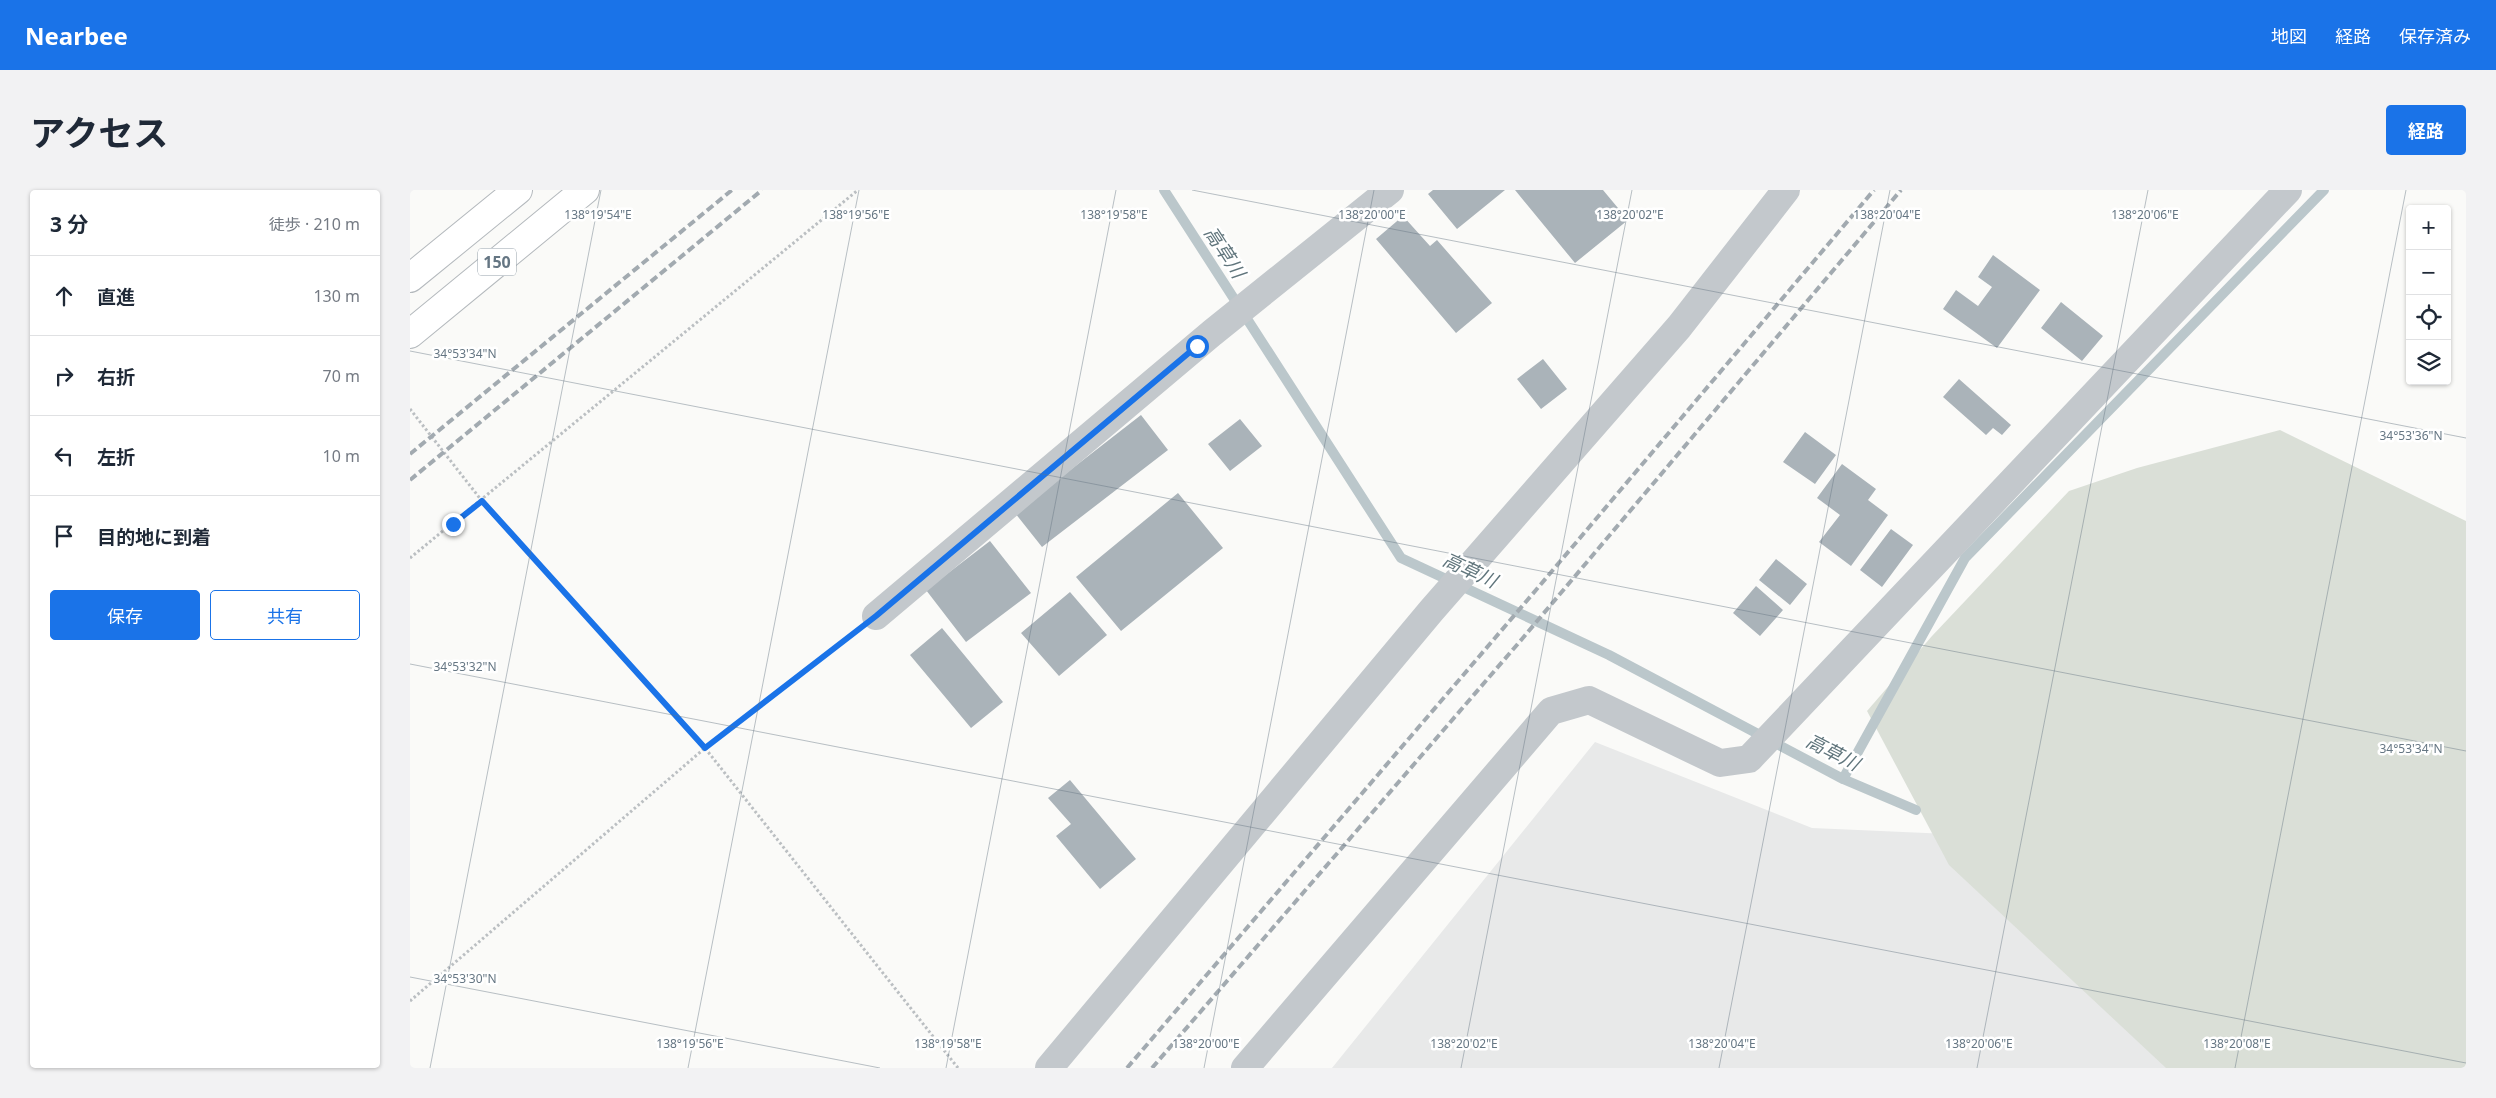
<!DOCTYPE html>
<html lang="ja">
<head>
<meta charset="utf-8">
<style>
	:root { --surface:#fff; --page:#f2f2f3; --text:#1f2937; --muted:#747a83; --line:#e0e1e3; --accent:#1a73e8 }
	body { margin:0; font-family:"Noto Sans","Noto Sans JP",sans-serif; background:var(--page); color:var(--text) }
	.controls { position:absolute; right:15px; top:15px; display:grid; overflow:hidden; border-radius:5px; box-shadow:0 1px 4px #0004 }
	.controls button { width:45px; height:45px; display:grid; place-items:center; padding:0; border:0; border-bottom:1px solid var(--line); background:var(--surface); color:var(--text); font:25px sans-serif }
	.stop { position:absolute; width:15px; height:15px; margin:-11px; border:4px solid #1a73e8; border-radius:50%; background:#fff }
	.stop.end { background:#1a73e8; border-color:#fff; box-shadow:0 1px 5px #0008 }
	.list { margin:0; padding:0; list-style:none }
	h2 { display:flex; justify-content:space-between; align-items:center; height:65px; margin:0; padding:0 20px; font-size:21px }
	h2 small { font-size:16px; font-weight:400; color:var(--muted) }
	.list li { display:grid; grid-template-columns:32px 1fr auto; gap:15px; align-items:center; box-sizing:border-box; height:80px; padding:0 20px; border-top:1px solid var(--line) }
	.list b { display:block; font-size:19px; white-space:nowrap }
	.list em { font-size:16px; font-style:normal; color:var(--muted) }
	.actions { display:flex; gap:10px; padding:15px 20px }
	.actions a { flex:1; padding:11px 0; border:1px solid var(--accent); border-radius:5px; text-align:center; font-size:18px; color:var(--accent) }
	.actions .main { background:var(--accent); color:#fff }
	.icon { flex:none; width:28px; height:28px; fill:none; stroke:currentColor; stroke-width:2; stroke-linecap:round; stroke-linejoin:round }
	.map { position:relative; flex:none; width:2056px; height:878px; overflow:hidden; border-radius:5px }
	header { display:flex; align-items:center; gap:30px; box-sizing:border-box; height:70px; padding:0 25px; background:var(--accent); color:#fff }
	header strong { font-size:24px }
	nav { display:flex; gap:28px; margin-inline-start:auto; font-size:18px }
	.intro { display:flex; align-items:center; justify-content:space-between; box-sizing:border-box; height:120px; padding:0 30px }
	h1 { margin:0; font-size:35px }
	.button { padding:12px 22px; border-radius:5px; background:var(--accent); color:#fff; font-size:18px; font-weight:700 }
	main { display:flex; gap:30px; padding:0 30px }
	aside { flex:1; background:var(--surface); border-radius:5px; box-shadow:0 1px 4px #0004 }
	.map>svg:first-child { display:block }
</style>
</head>
<body>
<header>
<strong>Nearbee</strong>
<nav><a>地図</a><a>経路</a><a>保存済み</a></nav>
</header>
<div class="intro"><h1>アクセス</h1><a class="button">経路</a></div>
<main>
<aside>
<h2>3 分<small>徒歩 · 210 m</small></h2>
<ul class="list">
<li><svg class="icon" aria-label="ahead" viewBox="0 0 24 24"><path d="M12 20V5M6 11l6-6 6 6"/></svg><div><b>直進</b></div><em>130 m</em></li>
<li><svg class="icon" aria-label="right" viewBox="0 0 24 24"><path d="M7 20v-9h11M14 6l5 5-5 5"/></svg><div><b>右折</b></div><em>70 m</em></li>
<li><svg class="icon" aria-label="left" viewBox="0 0 24 24"><path d="M17 20v-9H6M10 6l-5 5 5 5"/></svg><div><b>左折</b></div><em>10 m</em></li>
<li><svg class="icon" aria-label="arrive" viewBox="0 0 24 24"><path d="M6 21V4h12l-3 4 3 4H6"/></svg><div><b>目的地に到着</b></div></li>
</ul>
<div class="actions"><a class="main">保存</a><a>共有</a></div>
</aside>
<div class="map">
<svg width="2056" height="878" viewBox="0 0 2056 878">
	<rect width="100%" height="100%" fill="#fafaf8"/>
	<!-- built -->
	<path fill="#e8e9e9" d="M1185,552l217,86 137,6 236,234h-853z"/>
	<!-- green -->
	<path fill="#dadfd7" d="M1870,240l186,91v547h-300l-217,-203 -82,-154 65,-75 137,-145 68,-23z"/>
	<g fill="none" stroke-linecap="round" stroke-linejoin="round">
		<!-- stream -->
		<path stroke="#bbc7cb" stroke-width="10" d="M754,0l237,368 208,97 234,124 73,31
			M1433,589l122,-221 359,-368"/>
	</g>
	<!-- building -->
	<path fill="#aab3b9" d="M1023,0h72l-48,39 -29,-35z
		M1105,0h88l25,30 -53,43z
		M993,26l27,30 7,-6 55,63 -36,30 -80,-94z
		M1583,65l47,35 -43,58 -54,-39 13,-19 22,16 14,-19 -14,-10z
		M1651,112l42,34 -21,25 -41,-33z
		M1133,169l24,30 -26,20 -24,-30z
		M1549,189l52,46 -9,10 -9,-7 -7,7 -43,-38z
		M731,225l27,35 -126,97 -27,-34z
		M830,229l22,27 -32,25 -22,-27z
		M1395,242l31,23 -21,29 -32,-22z
		M1432,274l34,25 -8,11 20,15 -37,51 -32,-24 21,-27 -23,-17z
		M768,303l45,55 -102,83 -45,-54z
		M1481,339l22,16 -31,42 -22,-17z
		M580,351l41,52 -65,49 -40,-52z
		M1366,369l31,25 -17,21 -31,-25z
		M1346,396l27,24 -23,26 -27,-23z
		M660,402l37,43 -48,41 -38,-43z
		M532,438l61,74 -32,26 -61,-73z
		M660,590l66,79 -36,30 -44,-53 15,-12 -23,-26z"/>
	<g fill="none" stroke-linecap="round" stroke-linejoin="round">
		<!-- highway casing -->
		<g stroke="#b4b9bd" stroke-width="30">
			<path id="highway" d="M0,88l108,-88
				M0,144l175,-144"/>
		</g>
		<!-- path -->
		<path stroke="#bbbfc2" stroke-width="3" stroke-dasharray="2.5 2.5" stroke-linecap="butt" d="M0,219l72,92 223,247 253,320
			M0,368l448,-368
			M0,811l295,-253 147,-114"/>
		<!-- minor -->
		<path stroke="#c3c8cc" stroke-width="28" d="M466,426l336,-283 178,-143
			M639,878l382,-457 248,-284 107,-137
			M835,878l306,-357 38,-11 131,63 29,-4 539,-569"/>
		<!-- highway -->
		<use href="#highway" stroke="#fff" stroke-width="28"/>
		<!-- rail -->
		<path stroke="#a2aab0" stroke-width="4" stroke-dasharray="8 4" stroke-linecap="butt" d="M0,264l322,-264
			M0,290l352,-290
			M717,878l409,-478 338,-400
			M742,878l370,-429 379,-449"/>
	</g>
	<g fill="none" stroke-linecap="round" stroke-linejoin="round">
		<!-- route -->
		<path stroke="#1a73e8" stroke-width="6" d="M43,334l29,-23 223,247 171,-132 321,-270"/>
	</g>
	<!-- ticks -->
	<path fill="none" stroke="#657683" stroke-width="1" stroke-opacity="0.45" d="M782,0l1274,248M0,161l2056,400M0,474l2056,399M0,787l470,91M20,878l171,-878M278,878l171,-878M536,878l170,-878M794,878l170,-878M1051,878l171,-878M1309,878l171,-878M1567,878l171,-878M1825,878l171,-878"/>
	<g text-anchor="middle" dominant-baseline="central" stroke-width="5" stroke-linejoin="round" paint-order="stroke">
		<!-- shield labels -->
		<rect fill="#fff" stroke="#939fa8" stroke-width="1" x="68" y="58.5" width="38" height="27" rx="4"/>
		<g font-size="16" font-weight="bold" fill="#657683">
			<text x="87" y="72">150</text>
		</g>
		<!-- water labels -->
		<g font-size="19" font-style="italic" fill="#60757c" stroke="#fff">
			<text transform="translate(815 62) rotate(57)">高草川</text>
			<text transform="translate(1060 380) rotate(25)">高草川</text>
			<text transform="translate(1423 562) rotate(27)">高草川</text>
		</g>
	</g>
	<g font-size="12" text-anchor="middle" fill="#657683" stroke="#fff" stroke-width="5" stroke-linejoin="round" paint-order="stroke">
		<text x="188" y="29">138°19'54"E</text>
		<text x="446" y="29">138°19'56"E</text>
		<text x="704" y="29">138°19'58"E</text>
		<text x="962" y="29">138°20'00"E</text>
		<text x="1220" y="29">138°20'02"E</text>
		<text x="1477" y="29">138°20'04"E</text>
		<text x="1735" y="29">138°20'06"E</text>
		<text x="55" y="168">34°53'34"N</text>
		<text x="2001" y="250">34°53'36"N</text>
		<text x="55" y="481">34°53'32"N</text>
		<text x="2001" y="563">34°53'34"N</text>
		<text x="55" y="793">34°53'30"N</text>
		<text x="280" y="858">138°19'56"E</text>
		<text x="538" y="858">138°19'58"E</text>
		<text x="796" y="858">138°20'00"E</text>
		<text x="1054" y="858">138°20'02"E</text>
		<text x="1312" y="858">138°20'04"E</text>
		<text x="1569" y="858">138°20'06"E</text>
		<text x="1827" y="858">138°20'08"E</text>
	</g>
</svg>
<div class="controls">
<button>+</button>
<button>−</button>
<button><svg class="icon" aria-label="locate" viewBox="0 0 24 24"><circle cx="12" cy="12" r="6"/><path d="M12 2v4M12 18v4M2 12h4M18 12h4"/></svg></button>
<button><svg class="icon" aria-label="layers" viewBox="0 0 24 24"><path d="M12 4l9 5-9 5-9-5zM3 14l9 5 9-5"/></svg></button>
</div>
<div class="stop" style="left:787px;top:156px"></div>
<div class="stop end" style="left:43px;top:334px"></div>
</div>
</main>
</body>
</html>
